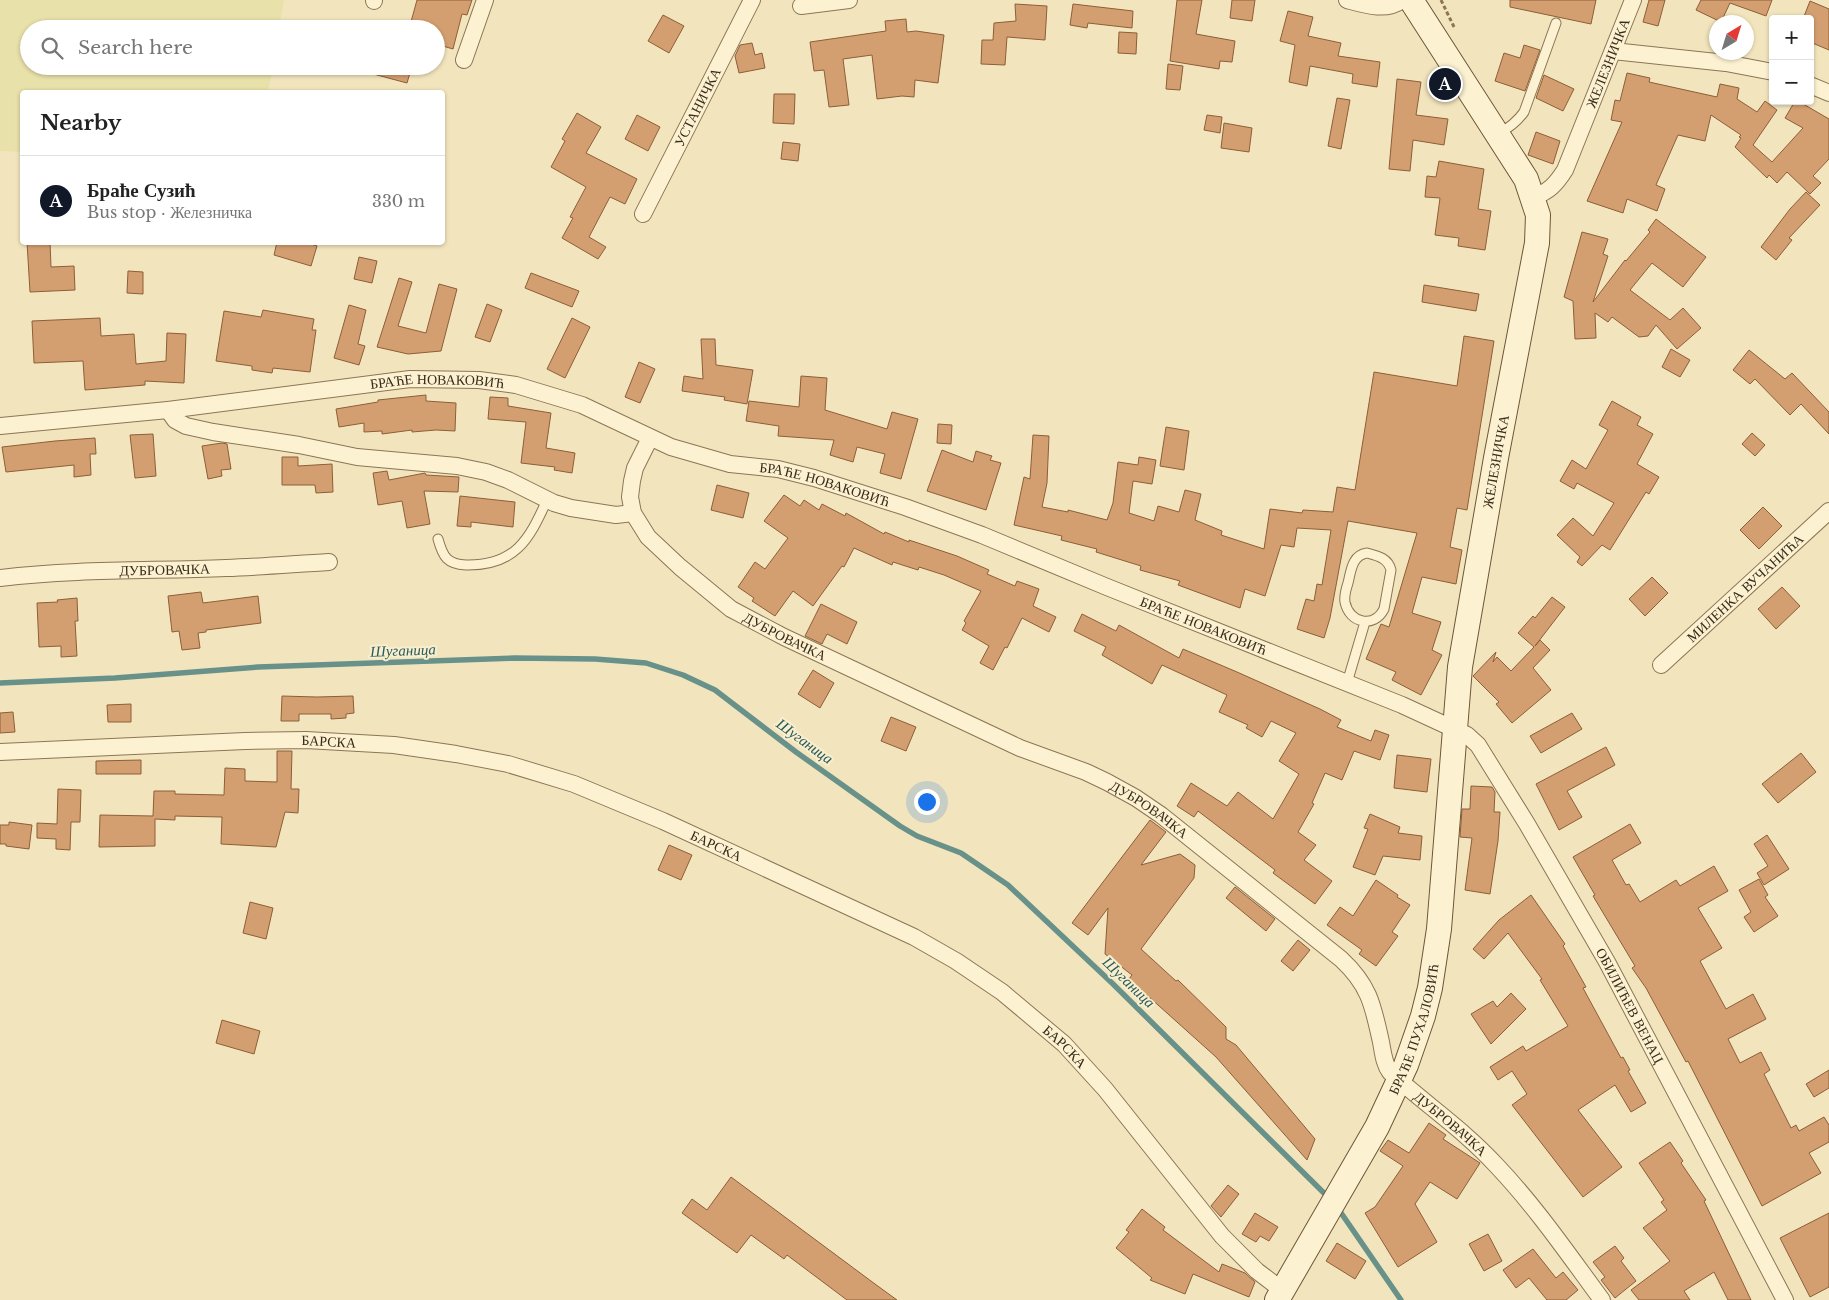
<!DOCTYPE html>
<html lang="en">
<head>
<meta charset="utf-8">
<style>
	:root { --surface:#fff; --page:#f6f6f6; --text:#222; --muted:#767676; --line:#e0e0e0; --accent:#111827 }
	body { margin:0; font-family:"Libre Baskerville",serif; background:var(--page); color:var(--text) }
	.controls { position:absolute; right:15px; top:15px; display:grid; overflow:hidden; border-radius:5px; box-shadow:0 1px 4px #0004 }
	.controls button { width:45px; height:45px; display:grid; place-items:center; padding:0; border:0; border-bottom:1px solid var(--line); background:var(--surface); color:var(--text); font:25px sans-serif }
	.compass { position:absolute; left:1709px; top:15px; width:45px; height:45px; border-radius:50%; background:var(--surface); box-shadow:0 1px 4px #0004; rotate:38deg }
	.you { position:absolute; left:926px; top:801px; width:18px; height:18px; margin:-12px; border:4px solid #fff; border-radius:50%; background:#1a73e8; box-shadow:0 0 0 8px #1a73e833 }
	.badge { display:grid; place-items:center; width:32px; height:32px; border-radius:50%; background:var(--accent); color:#fff; font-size:16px; font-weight:700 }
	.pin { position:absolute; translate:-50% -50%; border:2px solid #fff; box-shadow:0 1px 5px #0006 }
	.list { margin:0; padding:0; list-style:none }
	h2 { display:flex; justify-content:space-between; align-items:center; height:65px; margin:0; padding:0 20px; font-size:21px }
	h2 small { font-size:16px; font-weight:400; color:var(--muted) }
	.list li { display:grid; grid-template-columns:32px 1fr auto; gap:15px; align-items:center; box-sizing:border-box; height:90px; padding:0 20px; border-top:1px solid var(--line) }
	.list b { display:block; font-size:19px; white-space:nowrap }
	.list p { margin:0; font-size:16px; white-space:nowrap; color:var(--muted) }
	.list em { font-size:16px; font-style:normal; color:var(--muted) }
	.icon { flex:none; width:28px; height:28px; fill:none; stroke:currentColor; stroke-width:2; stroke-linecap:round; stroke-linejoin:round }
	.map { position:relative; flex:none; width:1829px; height:1300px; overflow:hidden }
	.search { position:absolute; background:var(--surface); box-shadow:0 1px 4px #0004; left:20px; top:20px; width:425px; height:55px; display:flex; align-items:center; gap:12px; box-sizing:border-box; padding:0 18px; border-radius:28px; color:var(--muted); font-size:19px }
	.panel { position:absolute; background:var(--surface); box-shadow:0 1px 4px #0004; left:20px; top:90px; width:425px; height:155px; border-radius:5px }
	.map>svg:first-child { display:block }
</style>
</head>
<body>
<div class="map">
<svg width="1829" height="1300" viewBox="0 0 1829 1300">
	<rect width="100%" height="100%" fill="#f2e5bd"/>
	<!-- farmland -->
	<path fill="#e8e1aa" d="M0,0h284l-5,29h-250v37h244l-5,26h-246v60l-22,-1z"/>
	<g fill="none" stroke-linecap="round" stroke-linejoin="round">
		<!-- stream -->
		<path stroke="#689189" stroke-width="5.5" d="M0,683l115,-5 143,-11 257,-9 80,1 51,4 37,12 32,15 81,62 104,74 17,10 44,17 47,32 104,98 217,215
			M1337,1207l64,93"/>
	</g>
	<!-- building -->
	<path fill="#d49f70" stroke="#8d5e38" d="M417,0h55l-5,15 -5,-1 -9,35 -17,-5v-15h-27z
		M1177,0h25l-6,34 39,7 -3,21 -12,-1 -1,8 -49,-8z
		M1232,0h23l-3,21 -22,-3z
		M1510,0h86l-5,24 -81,-17z
		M1649,0h16l-7,26 -15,-4z
		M1701,0h71l-6,16 -36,-13 -9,19 -25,-12z
		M1810,1l19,8v41l-19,-8v-23h-7z
		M1015,4l32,2 -2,34 -38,-3 -2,28 -24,-1 1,-24h11l1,-17 22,-2z
		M1073,4l60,7 -1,17 -44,-5 -1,5 -17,-3z
		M1288,11l25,6 -5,19 33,7 -3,13 42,6 -3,25 -25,-4 1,-9 -43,-8 -3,20 -18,-4 6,-37 -15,-4z
		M663,15l21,11 -15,27 -21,-12z
		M906,19l1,13 9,-1 28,4 -6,48 -23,-3 -1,17 -12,-1 -25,3 -5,-44 -29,4 6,46 -20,2 -5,-37 -10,1 -4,-29 76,-11 -1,-10z
		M1119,32l18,1 -1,21 -18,-1z
		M752,43l3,12 7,-2 3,15 -26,5 -4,-17 5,-11z
		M1524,45l16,5 -15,41 -30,-10 9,-28 16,5z
		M1168,64l15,2 -3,24 -14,-1z
		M362,66h50l-5,17 -45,-12z
		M1627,73l23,5 -1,4 68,15 3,-13 19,4 -2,11 20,13 8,-11 12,9 -24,35 19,17 31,-34 -18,-10 10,-17h3l31,18v40l-16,17 8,7 -11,11 -23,-22 -10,11 -8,-8 -2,3 -32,-31 6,-9 -2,-1 2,-2 -30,-20 -6,26 -27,-6 -22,50 9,4 -8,22 -30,-12 -4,14 -36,-12 35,-79 -11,-2 4,-20 5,1z
		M1544,75l30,14 -11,22 -27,-13z
		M1397,79l24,3 -5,33 32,4 -4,26 -31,-5 -3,31 -21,-2z
		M774,94h21l-1,30 -21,-1z
		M1337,98l13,2 -9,49 -13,-3z
		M577,113l24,14 -15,26 51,26 -12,25 -15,-7 -21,40 17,10 -8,12 -36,-21 11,-20 -3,-1 16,-30 -35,-20 14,-26 -3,-2z
		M637,115l23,12 -12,24 -23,-12z
		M1207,115l15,2 -2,16 -16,-3z
		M1224,123l28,5 -3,24 -28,-4z
		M1536,132l24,9 -7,23 -25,-9z
		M783,142l17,2 -2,17 -17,-2z
		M1439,161l45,8 -6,40 13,2 -6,39 -27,-4 1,-8 -24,-3 5,-37 -15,-1 2,-21 9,1z
		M1806,192l14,13 -31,33 3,2 -16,20 -15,-13 29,-38z
		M1656,219l50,38 -23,30 -31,-24 -22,27 40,30 13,-12 18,20 -24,21 -21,-24 -8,11 -9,1 -27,-20 -4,5 -13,-9 1,25 -21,1 -2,-38 -9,-4 18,-65 26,7 -5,15 5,2 -15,46 32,-42 1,1 24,-29 -2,-2z
		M27,242h23l1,25 23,-1 1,24 -45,2z
		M277,242h28l12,4 -6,20 -37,-11z
		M359,257l18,4 -5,22 -18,-4z
		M128,271l15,1v22l-16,-1z
		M531,273l48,18 -7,16 -47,-19z
		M399,278l13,4 -14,44 28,7 13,-49 18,5 -16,62 -33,3 -31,-7z
		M1424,285l55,9 -3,17 -54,-9z
		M487,304l15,6 -12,32 -15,-5z
		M349,305l17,5 -8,34 7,2 -6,19 -25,-7z
		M263,310l51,9 -2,11h4l-6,42 -37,-4 -1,5 -20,-3v-4l-36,-5 8,-50 37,6z
		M100,318l1,18 33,-2 2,30 30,-3 1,-28 19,1 -2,49 -39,-2v4l-60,5 -2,-29 -49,2 -2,-42z
		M572,318l18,9 -25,51 -18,-9z
		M1464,336l30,5 -27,169 -10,-2 -7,39 12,3 -6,34 -34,-7 -10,36 29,9 -9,28 10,5 -21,40 -29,-15 4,-8 -30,-13 15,-35 8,3 28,-94 -69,-12 -18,97 -6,20 -27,-9 9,-30 8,2 3,-17 5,1 9,-55 -34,-2 -3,19 -13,-2 -16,51 -20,-7 -5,19 -62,-23 2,-4 -40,-11 1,-4 -45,-14 1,-3 -36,-9 1,-4 -48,-11 10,-48 6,2 3,-44 16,1 -2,47 -5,24 26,5v-2l39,10 6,-17 5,-41 20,3 1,-8 17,3 -4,24 -19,-3 -4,32 25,8 4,-15 21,6 6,-22 16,4 -6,26 27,11 -1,4 43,14 6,-40 32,4 1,-3 30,2 4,-25 18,3 19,-118 83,14z
		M701,339h14l1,26 37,5 -6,34 -23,-4 1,-3 -43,-6 2,-15 19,3z
		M1671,349l19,11 -10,17 -18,-10z
		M1749,350l36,29 7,-6 37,39v22l-28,-30 -11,11 -35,-36 -5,5 -17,-14z
		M639,362l16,7 -15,34 -15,-6z
		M801,376l26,2 -2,32 62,19 5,-17 26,7 -17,60 -21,-6 5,-19 -28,-7 -4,15 -23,-7 4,-15 -56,-4 1,-10 -33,-5 3,-20 50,6z
		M426,395v6l30,2 -1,28 -19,-1 -24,2v-2l-30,4v-3l-18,1v-9l-25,4 -3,-18 42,-7v-2z
		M490,397l18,1v8l43,7 -5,35 29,5 -3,20 -18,-3 1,-3 -34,-4 5,-41 -38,-3z
		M1612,401l29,16 -4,8 16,9 -16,30 22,13 -10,17 -3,-2 -36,58 -8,-5 -20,21 -5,-4 3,-5 -23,-22 16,-17 20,18 21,-33 -37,-20 -3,6 -14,-8 12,-21 14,9 22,-39 -9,-5z
		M938,424l14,1 -1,19 -14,-1z
		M1166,427l23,4 -5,39 -24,-4z
		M1752,433l13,12 -10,11 -13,-12z
		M153,434l3,42 -21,2 -5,-43z
		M95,438l1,16h-6l1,21 -17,2v-12l-68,7 -4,-25 53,-6z
		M222,443l5,1 4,25 -10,1 1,6 -14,3 -6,-33z
		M942,450l31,12 3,-11 16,5 -2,4 11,3 -15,47 -59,-19z
		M282,457h16v9l34,-2 1,28 -17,1 -1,-8h-33z
		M387,471l2,9 36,-7 1,2 33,2 -1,15 -34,-1 6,33 -23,4 -5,-27 -24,4 -5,-32z
		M717,485l32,8 -6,25 -32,-8z
		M784,495l16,11 4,-6 15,10 3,-6 23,12 1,-3 38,21 1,-2 24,10v-2l48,16 32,14 -2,4 28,12 2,-5 22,8 -6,17 23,11 -7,15 -27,-14 -15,30 -2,-1 -12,23 -13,-7 9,-17 -27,-16 4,-7 -2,-2 17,-30 -37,-16 -25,-8 -1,3 -25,-8 -1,3 -38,-17 -10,19 -2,-1 -29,40 -20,-15 -18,25 -23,-15 2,-3 -16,-11 17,-25 10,7 23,-31 -24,-17z
		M460,496l55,6 -2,25 -42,-5v5l-14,-1z
		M1763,507l19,19 -23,23 -19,-19z
		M1652,577l16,16 -23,23 -16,-17z
		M1782,587l18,19 -24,23 -18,-20z
		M201,592l2,11 55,-7 3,27 -55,7v2l-8,1 2,15 -18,2 -3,-19 -7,1 -4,-36z
		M1552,597l13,10 -30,39 5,-6 10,10 -17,18 18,22 -39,33 -16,-19 3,-2 -26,-26 23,-24 -3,10 4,-5 14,14 23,-24 -16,-14 15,-17 2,2z
		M77,598l1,23h-3l2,35 -16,1v-11l-22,1 -2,-44 21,-1 -1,-2z
		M821,604l36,18 -10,22 -20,-10 -5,10 -17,-8z
		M1082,614l34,17 3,-6 60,33 4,-9 54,23 83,37 21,11 -4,7 34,14 4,-11 14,5 -9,25 -26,-9 -12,29 -17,-7 -13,30 2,1 -16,28 18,13 -12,15 28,21 -17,23 -42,-31 2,-3 -77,-59 -4,6 -17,-11 14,-23 36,23 11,-14 35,27 26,-45 -20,-13 17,-28 -25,-12 -9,16 -16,-9 2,-3 -29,-13 8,-17 -65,-30 -10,19 -50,-29 4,-8 -32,-16z
		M813,670l21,13 -14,25 -22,-14z
		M282,696l35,1 36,-1 1,17 -8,1v4l-15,1v-5h-32v7h-18z
		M131,704v18h-23l-1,-17z
		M13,712l2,20 -15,1v-20z
		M1572,713l10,16 -41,24 -11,-17z
		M891,717l25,10 -10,24 -25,-10z
		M1606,747l9,18 -48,26 15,26 -23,13 -23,-46z
		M277,751h15l-1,38h8l-1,24 -13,-1 -9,35 -55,-3 1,-27 -47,-1v4l-20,-1v27l-56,1 1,-32 53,1 1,-25h21v3l49,1 1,-27 20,1v12l32,1z
		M1801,753l15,19 -38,31 -16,-19z
		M1397,755l34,4 -4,33 -33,-4z
		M141,760v14h-45v-13z
		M1471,786l21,1 3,5 -1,20h6l-2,29 -8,53 -25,-4 7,-52 -12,-1 2,-28h8z
		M58,789l23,1 -1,32h-9l-1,28 -14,-1v-10l-19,-1v-15l20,1z
		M1370,814l30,13 -2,6 24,3 -2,24 -37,-4 -8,19 -22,-8 15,-38 -4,-1z
		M1150,820l16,12 -25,33 39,-11 15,11 -1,13 -53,71 35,32 2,-1 48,47v12l10,6 79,94 -8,21 -91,-103 -87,-78 3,-4 -27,-21 3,-46 -20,27 -16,-12z
		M9,822l23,3 -3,24 -23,-3v-2h-6v-19h9z
		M1630,824l11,19 -29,17 14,25 3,-1 11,18 36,-22 4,6 34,-20 14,25 -30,17 24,40 -22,13 26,48 27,-15 13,25 -38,20 12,24 21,-11 9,18 -6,4 27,54 5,-3 3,6 25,-14 5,8v17l-20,11 12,20 -59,33 -74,-145 -2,1 -40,-74 -14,-20 3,-2 -42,-70 2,-1 -22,-38z
		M1767,835l22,34 -25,16 -7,-12 11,-7 -14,-22z
		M669,845l23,10 -11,25 -23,-10z
		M1759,879l9,16 -3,2 13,19 -24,16 -10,-15 7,-5 -12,-22z
		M1376,880l22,15 -1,2 13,8 -18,27 6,4 -22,30 -17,-12 3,-4 -35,-25 13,-18 13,9z
		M1235,887l40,32 -9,12 -40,-33z
		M1531,895l34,49 -2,2 23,41 -3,1 38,70 2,-1 7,13 -2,1 18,32 -15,9 -16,-27 -37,25 44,57 -39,30 -71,-92 15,-11 -15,-23 -14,9 -8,-13 33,-21 3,5 42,-25 -28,-46 2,-1 -34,-46 -24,26 -11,-10 26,-29z
		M250,902l23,6 -7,31 -23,-6z
		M1298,940l12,10 -17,21 -12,-10z
		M1511,993l15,16 -35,35 -20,-30 22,-13 4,6z
		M222,1020l38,11 -6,23 -38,-11z
		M1829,1070v18l-15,9 -8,-13z
		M1429,1123l17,12 -3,4 37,24 -23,36 -27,-17 -15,22 22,38 -39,25 -33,-54 10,-6 28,-41 -23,-15 8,-11 21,13z
		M1670,1142l13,19 -2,2 25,37 -2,1 47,99h-23l-14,-28 -30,19 6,9h-51l-8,-10 39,-29 -27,-33 24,-18 -6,-8 3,-2 -25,-37z
		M731,1177l144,107 22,16h-50l-60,-45 -3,4 -33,-24 -14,18 -55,-40 10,-14 15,11z
		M1228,1185l11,9 -18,23 -10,-11z
		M1142,1209l23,18 -2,3 56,42 3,-8 23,9 10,9 -6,15 -56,-23 -8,20 -35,-14 2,-2 -36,-30 13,-16 -3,-2z
		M1255,1213l23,14 -9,14 -9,-5 -4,6 -14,-8z
		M1829,1213v74l-19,10 -30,-59z
		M1488,1234l14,27 -18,10 -15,-27z
		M1337,1243l29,18 -11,18 -29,-18z
		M1615,1246l9,12 -3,3 15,20 -21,17 -14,-18 4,-3 -12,-15z
		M1533,1249l23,29 7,-6 15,18 -12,10h-19l-18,-22 -13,10 -13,-18z"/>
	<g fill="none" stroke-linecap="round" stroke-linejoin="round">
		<!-- lane casing -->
		<g stroke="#8c7555" stroke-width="11">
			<path id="lane" d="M1498,134c11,-6 19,-12 26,-22l32,-89
				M438,539c5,18 9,25 28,26 49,1 63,-25 81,-65
				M1367,553c11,3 21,5 24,17l-7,39c-10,20 -35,14 -39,-7 -1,-6 1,-13 3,-19 3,-12 4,-28 19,-30z
				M1347,683l18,-61"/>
		</g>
		<!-- street casing -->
		<g stroke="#8c7555" stroke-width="18">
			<g id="street">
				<path d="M1347,0c18,5 39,12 55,0"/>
				<path d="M374,1v-1"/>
				<path d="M801,6l48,-6"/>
				<path d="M1613,51l113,12 47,9"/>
				<path d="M464,60l21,-60"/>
				<path d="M1810,85l19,8"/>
				<path id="s1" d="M1533,197c16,-5 23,-13 32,-27l68,-170"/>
				<path id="s2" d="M643,214l109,-214"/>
				<path d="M168,410l7,10 11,6 27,6 86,13 58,12 100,9 29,6 22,8 46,23 17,5 45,7 17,-2"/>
				<path id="s3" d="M0,426l168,-16 242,-31 69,1 37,5 66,20 89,42 59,17 48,5 36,9 91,29 77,28 125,52 295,118 65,30 11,10 49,79 80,138 178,338"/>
				<path id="s4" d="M650,438l-15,30 -3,13 -2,16 3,16 15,24 32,30 51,42 53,28 236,111 66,24 21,10 29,16 25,17 180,144c29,27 32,47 40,83 2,11 3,22 9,30 35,32 74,58 106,93 40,42 72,89 106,135"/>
				<path id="s5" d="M0,578c75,-9 150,-7 226,-10 34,-1 68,-4 103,-6"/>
				<path id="s6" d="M1661,665l168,-154"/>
				<path id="s7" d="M0,752l245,-11 61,-1 88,5 62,9 52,10 66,20 89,37 251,116 42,24 46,31 62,52 41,45 117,147 35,35 25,19"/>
			</g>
		</g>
		<!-- secondary casing -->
		<g stroke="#6d5638" stroke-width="26">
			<g id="secondary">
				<path id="s8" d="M1277,1300l100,-173 29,-62 17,-49 7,-28 9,-59 21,-262 36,-209 41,-215 1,-28 -12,-36 -115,-179"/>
			</g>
		</g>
		<!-- path -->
		<path stroke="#8c7555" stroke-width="3" stroke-dasharray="4 2.5" stroke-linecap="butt" d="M1441,0l14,29"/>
		<!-- lane -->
		<use href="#lane" stroke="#fcf2d1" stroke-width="9"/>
		<!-- street -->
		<use href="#street" stroke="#fcf2d1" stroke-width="16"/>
		<!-- secondary -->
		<use href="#secondary" stroke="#fcf2d1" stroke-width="24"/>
	</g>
	<g text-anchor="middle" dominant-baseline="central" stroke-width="4" stroke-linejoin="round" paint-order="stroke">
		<!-- street labels -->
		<g font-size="14" fill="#392b1b" stroke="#f9eece">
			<text stroke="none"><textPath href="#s1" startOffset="158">ЖЕЛЕЗНИЧКА</textPath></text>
			<text stroke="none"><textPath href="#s2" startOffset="120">УСТАНИЧКА</textPath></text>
			<text stroke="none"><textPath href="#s3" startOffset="440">БРАЋЕ НОВАКОВИЋ</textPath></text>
			<text stroke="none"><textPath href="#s8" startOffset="880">ЖЕЛЕЗНИЧКА</textPath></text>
			<text stroke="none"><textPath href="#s3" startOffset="845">БРАЋЕ НОВАКОВИЋ</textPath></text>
			<text stroke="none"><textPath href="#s5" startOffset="165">ДУБРОВАЧКА</textPath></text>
			<text stroke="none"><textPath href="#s6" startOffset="114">МИЛЕНКА ВУЧАНИЋА</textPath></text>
			<text stroke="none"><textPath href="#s3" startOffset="1250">БРАЋЕ НОВАКОВИЋ</textPath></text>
			<text stroke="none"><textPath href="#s4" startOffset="278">ДУБРОВАЧКА</textPath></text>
			<text stroke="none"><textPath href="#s7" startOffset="329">БАРСКА</textPath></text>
			<text stroke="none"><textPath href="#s4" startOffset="682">ДУБРОВАЧКА</textPath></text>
			<text stroke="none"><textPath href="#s7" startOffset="734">БАРСКА</textPath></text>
			<text stroke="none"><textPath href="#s3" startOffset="1852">ОБИЛИЋЕВ ВЕНАЦ</textPath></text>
			<text stroke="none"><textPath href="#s8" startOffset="305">БРАЋЕ ПУХАЛОВИЋ</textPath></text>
			<text stroke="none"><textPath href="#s7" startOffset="1139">БАРСКА</textPath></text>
			<text stroke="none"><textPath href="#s4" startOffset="1131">ДУБРОВАЧКА</textPath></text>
		</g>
		<!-- water labels -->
		<g font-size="15" font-style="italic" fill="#295b5a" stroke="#f9eece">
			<text transform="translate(403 650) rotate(-2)">Шуганица</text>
			<text transform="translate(805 741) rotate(36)">Шуганица</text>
			<text transform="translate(1129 982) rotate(44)">Шуганица</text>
		</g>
	</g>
</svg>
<div class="controls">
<button>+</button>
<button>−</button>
</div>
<svg class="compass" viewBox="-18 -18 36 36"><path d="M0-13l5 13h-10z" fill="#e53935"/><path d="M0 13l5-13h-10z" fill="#767676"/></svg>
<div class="you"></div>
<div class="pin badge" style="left:1445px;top:84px">A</div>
<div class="search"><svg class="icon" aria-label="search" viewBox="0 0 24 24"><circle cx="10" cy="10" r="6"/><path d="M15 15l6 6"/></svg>Search here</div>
<section class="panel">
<h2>Nearby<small></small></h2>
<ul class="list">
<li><span class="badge">A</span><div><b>Браће Сузић</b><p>Bus stop · Железничка</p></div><em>330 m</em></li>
</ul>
</section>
</div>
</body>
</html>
